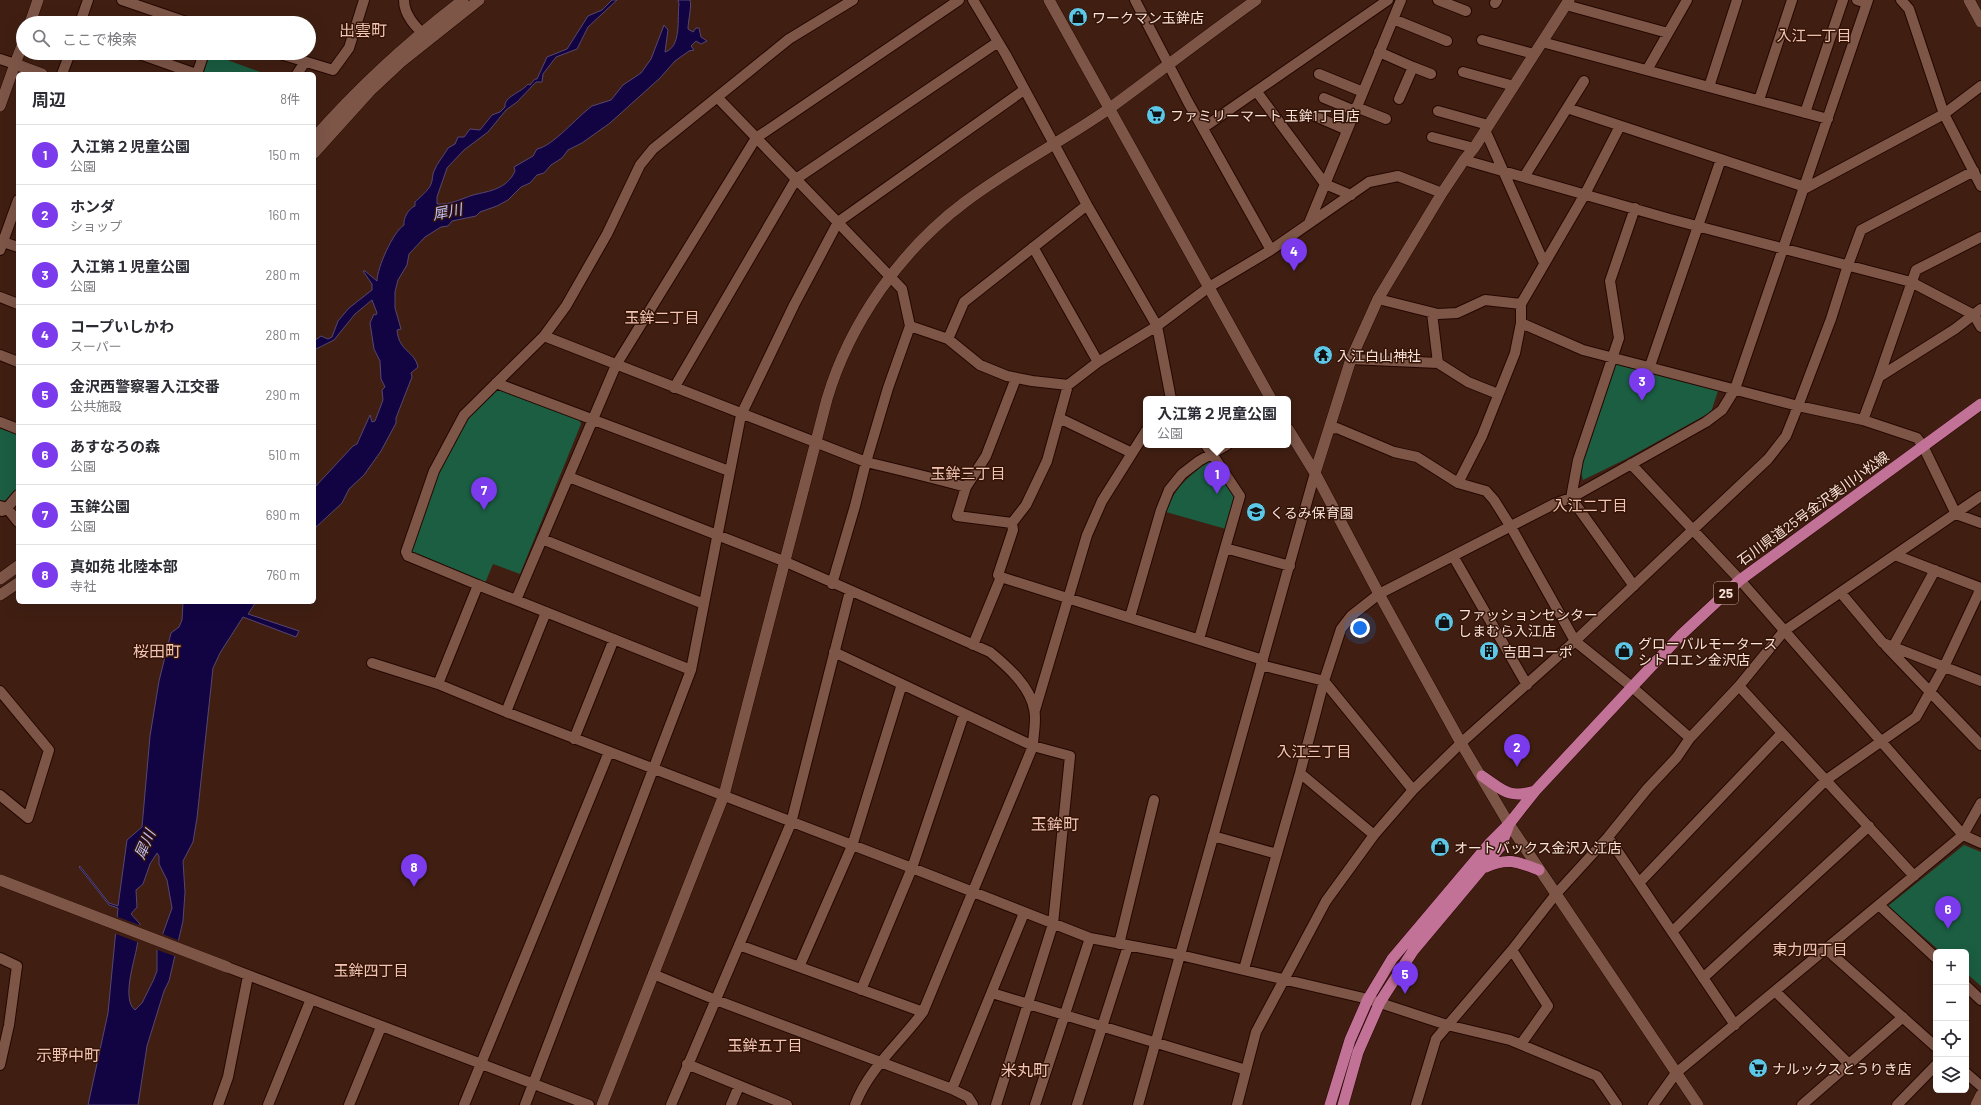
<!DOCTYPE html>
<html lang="ja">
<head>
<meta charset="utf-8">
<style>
	:root { --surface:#fff; --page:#f2f2f3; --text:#2b2b33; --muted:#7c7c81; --line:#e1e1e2; --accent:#7c3aed }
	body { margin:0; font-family:Barlow,"Noto Sans JP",sans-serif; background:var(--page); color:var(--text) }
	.controls { position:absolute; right:12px; bottom:12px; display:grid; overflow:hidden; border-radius:6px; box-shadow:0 4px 16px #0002 }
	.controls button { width:36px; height:36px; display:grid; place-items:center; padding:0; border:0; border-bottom:1px solid var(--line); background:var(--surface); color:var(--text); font:20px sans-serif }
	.you { position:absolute; left:1360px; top:628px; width:14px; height:14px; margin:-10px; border:3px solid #fff; border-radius:50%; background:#1a73e8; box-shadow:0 0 0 6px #1a73e833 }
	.badge { display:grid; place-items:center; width:26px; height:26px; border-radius:50%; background:var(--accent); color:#fff; font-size:13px; font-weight:700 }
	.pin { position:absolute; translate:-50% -33px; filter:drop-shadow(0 1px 2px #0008) }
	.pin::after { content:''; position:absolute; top:21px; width:14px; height:12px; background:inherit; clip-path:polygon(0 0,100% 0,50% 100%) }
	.popup { position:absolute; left:1143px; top:396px; width:148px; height:52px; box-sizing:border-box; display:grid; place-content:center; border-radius:6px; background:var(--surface); filter:drop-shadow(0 1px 3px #0005); font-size:13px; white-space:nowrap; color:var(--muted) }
	.popup b { font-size:15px; color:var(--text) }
	.popup::after { content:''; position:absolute; left:50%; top:100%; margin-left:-8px; border:8px solid transparent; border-top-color:var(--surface) }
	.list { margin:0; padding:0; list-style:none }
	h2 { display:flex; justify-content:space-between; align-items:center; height:52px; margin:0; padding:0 16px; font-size:17px }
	h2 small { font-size:13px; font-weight:400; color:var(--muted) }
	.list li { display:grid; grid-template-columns:26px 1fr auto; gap:12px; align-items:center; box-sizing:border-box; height:60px; padding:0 16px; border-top:1px solid var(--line) }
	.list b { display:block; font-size:15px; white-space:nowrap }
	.list p { margin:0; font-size:13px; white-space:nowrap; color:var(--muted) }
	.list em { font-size:13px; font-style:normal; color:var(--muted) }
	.icon { flex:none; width:22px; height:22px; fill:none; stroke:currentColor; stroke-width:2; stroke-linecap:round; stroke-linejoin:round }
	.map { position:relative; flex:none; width:1981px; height:1105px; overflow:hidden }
	.search { position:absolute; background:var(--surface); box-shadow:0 4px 16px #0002; left:16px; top:16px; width:300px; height:44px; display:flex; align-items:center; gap:10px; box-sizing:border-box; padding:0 14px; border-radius:22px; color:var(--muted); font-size:15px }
	.panel { position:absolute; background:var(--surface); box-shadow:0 4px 16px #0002; left:16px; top:72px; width:300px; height:532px; border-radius:6px }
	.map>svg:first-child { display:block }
</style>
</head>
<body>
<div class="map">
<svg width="1981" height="1105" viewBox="0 0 1981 1105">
	<rect width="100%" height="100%" fill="#401f12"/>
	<!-- green -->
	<path fill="#1b5e42" d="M208,53l58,21h-66z
		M1614,363l104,28 -7,21 -85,47 -43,21 -3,-12z
		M496,387l83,32 2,5 -61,150 -27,-10 -8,19 -73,-29 -3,-6 28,-77 28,-53z
		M0,427l18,7v55c-5,6 -9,14 -18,11z
		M1209,461l3,1 23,32 -9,35 -60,-17c9,-25 22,-35 43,-51z
		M1964,845l17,7v134l-15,-13v-21h-25l-53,-46z"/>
	<!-- water -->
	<path fill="#120443" stroke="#574770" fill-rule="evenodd" d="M612,0h5l-29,27 -11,22 -21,8 -13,17 -1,8h-6l-19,20 -11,8 -18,22 -24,18 -17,18 -10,29v7c13,1 24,-5 36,-9 17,-4 34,-6 42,-24l-1,-4 19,-11 4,-7c16,-3 40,-32 55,-43l19,-6 12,-15 18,-12 10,-14 13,-34 4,5 -3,22c17,-5 12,-35 14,-48l-1,-4h12c2,6 -2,21 -2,29l5,3 3,-4h3l2,9 6,4 -6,3 -5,-3 -5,5 3,4 -5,1 -14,10 -15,17 -50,45 -28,20 -14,7 -6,8 -11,7 -7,8 -7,2 -7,8 -9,4 -13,13 -11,6 -17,6 -4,4 -24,5 -4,5 -7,1 -16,10 -16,17 -2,11 -9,15 -3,12v16l6,21 -4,1c2,22 17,20 21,37l-7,6 1,4 -16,41v5l-15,28 -17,24 -15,14 -7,14 -28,26v-41l39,-42 4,-2 13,-29 2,7 3,-1 8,-21 -1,-10 3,-3 -4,-8 -1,-18 -6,-12 -4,-26 4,-9 2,1 1,-2 -5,-13 -17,14 -21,26 -20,10v-9l7,-5 7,3 4,-2 6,-16 11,-13 23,-18v-6l-9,-13h2l12,10c0,-13 16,-49 27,-56 -1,-7 5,-17 11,-19v-4c4,-4 14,-12 16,-18 2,-4 1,-9 3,-13 3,-8 9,-14 14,-23l7,-4 3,-7h6l6,-8 10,1 12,-15 8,-3 5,-5c-1,-11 16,-14 23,-23l2,1 5,-6h2l10,-22 20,-8 21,-33 14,-6z
		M183,602h73l-8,12 51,17 -3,6 -53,-20 -23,36 -7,15 -16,150 -4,24 -10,19 2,31 -2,29 -14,60 -5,10 -17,55 -9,59h-50l20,-92 10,-105 -9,-3 -30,-38 1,-1 29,37 9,3 9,-66 15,-13 8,-91 9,-55 12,-48 8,-6 3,-7zM157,853l2,3v8l8,16 5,28 -15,42v21l-4,10 -11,22 -7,7c-14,-11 0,-50 2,-64 2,-7 2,-15 3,-22l-9,-10 6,-7 -1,-17 7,-6 7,-20z"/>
	<!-- pier -->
	<path fill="#401f12" d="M115,916l27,10 -2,17 -27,-10z
		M160,933l20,8 -3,16 -22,-8z"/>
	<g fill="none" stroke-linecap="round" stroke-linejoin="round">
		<!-- minor casing -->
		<g stroke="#250700" stroke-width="12">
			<path id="minor" d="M122,0l67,23
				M404,0c0,16 13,28 23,38
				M853,0l-64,39 -136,110 -13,16 -33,69 -41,72 -22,30 -80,79 -30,56 -28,81 2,4 70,29 -40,99 68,28 406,156 178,70 90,17 188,44 79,26 63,15 87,36 20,29
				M973,0l33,55 81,150 70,121 14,73
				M1135,0l53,102 83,148
				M1438,0l28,11
				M1857,0l10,3
				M1901,0l8,9 35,105 37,72
				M1495,3l2,-3
				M1566,5l102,28
				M1393,19l54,22
				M80,23l8,-23
				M1482,40l52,14
				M1542,42l286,77
				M1379,52l34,15 -14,32
				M137,53l59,21
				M277,53l56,17 16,-22 15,-48
				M0,59l15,5
				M1413,67l18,7
				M1647,70l40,-70
				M1463,72l51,14
				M62,74l8,-21
				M197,74l7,-21
				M297,74l8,-12
				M1319,74l44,18
				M1709,87l28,-87
				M1257,92l68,92 26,11
				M717,97l185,192 8,37 -22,62 -22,74 -11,44 -23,78
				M1324,98l31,13
				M1759,100l33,-100
				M1356,107l30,12
				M1567,108l238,79
				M1438,111l50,14
				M1805,113l38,-113
				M1315,116l32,14
				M1203,128l185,-128
				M1485,130l59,133
				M1432,137l42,11
				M1464,160l206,59 241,63 63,33 7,12
				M1524,177l60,-96
				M1804,189l140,-75 37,-28
				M1309,223l92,-223
				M0,241l18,6
				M1033,247l65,115
				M0,250l18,-50
				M0,297l18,7
				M1378,299l60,15 19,-1 28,-13 36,4
				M1432,313l6,50
				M1521,323l62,27 215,56 65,14 54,18 6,8 33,68 25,9
				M910,326l38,13 32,26 27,11 25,5 36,4
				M544,336l322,126c34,8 67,16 100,25
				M948,339l16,-37 123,-97
				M0,355l18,7
				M1351,359l87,4 30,19 30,12
				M1650,366l71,-207
				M1879,377l37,-107 65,-33
				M496,383l233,88
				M674,388l122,-209 202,-137
				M1059,418l73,35
				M1863,420l16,-43 76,-48 26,-20
				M0,422l18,7
				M1330,429l7,-1 57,24 23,5 41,26 28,8 8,9 17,27 64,114 57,46 58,51
				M1631,464l109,116 223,255 18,8
				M569,477l217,85 204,90c17,14 40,34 44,57 3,11 -1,26 -1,37l-110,266c-23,31 -54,56 -68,93
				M1458,483l24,-47 33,-83 6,-30v-19l64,-110 35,-68
				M0,506l7,2 11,14
				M2,511l5,-3 11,-13
				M1012,523l-55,-7 9,-29 20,-31 30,-78
				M542,539l162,65
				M1225,548l65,18
				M1895,555l86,33
				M1453,556l74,129
				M478,585l213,85
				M1634,586l-63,-88 7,-38 41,-122 -9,-57 25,-73
				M1841,593l42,50 98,38
				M516,600l100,-235 140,-227 203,-138
				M1130,617l31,-107 8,-20 13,-16 17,-13 28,-16
				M1199,639l41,-143 -34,-51
				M973,645l28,-68
				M1886,646l95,99
				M1893,647l42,-77
				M834,652l199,94 37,10 -17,168 -57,181
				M1263,660l-262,-83 -3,-2 15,-45 -1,-7 14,-18 21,-44 21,-76 30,-23 59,-36 52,-39 62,-37 98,-68 29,-6 44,17
				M372,663l66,21
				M1261,665l63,16 89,109
				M1739,686l175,190
				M0,691l49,59 -21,68 -28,-23
				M1035,710l52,-175 15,-34 44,-70
				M506,712l40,-100
				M574,739l40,-100
				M1300,773l74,62
				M1213,836l64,18
				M1608,837l127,188
				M1639,883l143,-150
				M1879,905l57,53
				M1672,932l154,-152 90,-63 28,-50 37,-79
				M1119,944l35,-144
				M739,945l184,67
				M1826,949l110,98
				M1512,950l36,56 -27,38
				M0,958l17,8 -8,59 -9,40
				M227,967l362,138
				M799,967l53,-121 50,-162
				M1244,969l56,-196 24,-92 17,-52 10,-13 28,-22 175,-90 17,-6 135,-76 16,-12 13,-21 133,-389
				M653,974l63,26 236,89 16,8 5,8
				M1703,978l166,-152
				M1966,986l15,14
				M861,990l51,-122 52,-154
				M1775,991l73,72
				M992,993l254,77
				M687,1064l100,41
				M1966,1073l15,13
				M952,1089l72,-176
				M218,1105l10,-28 20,-101
				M268,1105l43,-106
				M349,1105l32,-78
				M464,1105l145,-353
				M525,1105l166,-435 50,-255 53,-110 44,-83 186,-132
				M671,1105l120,-282 59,-232
				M731,1105l8,-19
				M1035,1105l55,-167
				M1077,1105l51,-159
				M1138,1105l177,-632
				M1237,1105l19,-73 70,-131 48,-66 39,-45 48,-47 114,-102 193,-182 18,-23 12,-30 33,-87 17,-54 13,-35 113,-59
				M1416,1105l20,-66 76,-89 44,-56 52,-57 39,-48 30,-32 13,-19 49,-52 45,-55 197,-135
				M1653,1105l23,-32 287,-238 18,-32
				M1802,1105l101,-88
				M1897,1105l39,-40"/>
		</g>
		<!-- tertiary casing -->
		<g stroke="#250700" stroke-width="12">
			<path id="tertiary" d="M1049,0l222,399
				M1969,0l12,22
				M0,106l15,-42
				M314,138c45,-51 95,-97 149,-138
				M314,153l56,-62 31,-29 78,-62
				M1288,429l27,44 64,121 82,149 48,81 189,281
				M1315,473l36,-114 27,-60 64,-106 22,-33 10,-12 95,-148
				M0,880l227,87
				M602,1105l122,-310 103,-396c23,-77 74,-149 138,-197 46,-35 98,-61 145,-94 49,-36 97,-73 146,-108
				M1976,1105l5,-10"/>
		</g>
		<!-- secondary casing -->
		<g stroke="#250700" stroke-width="12">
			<path id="secondary" d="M30,23l8,-23
				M23,43l-8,21 27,10
				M0,579l18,-13
				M0,595l18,-12"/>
		</g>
		<!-- primary casing -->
		<g stroke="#250700" stroke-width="12">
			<path id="primary" d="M1482,776c21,14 26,23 53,15
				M1486,867c22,-10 32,-5 53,3
				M1330,1105l20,-65 18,-41 24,-40 97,-115 20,-20 26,-33 97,-104 49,-52 59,-55 241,-176
				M1343,1105l15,-53 22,-50 33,-51 88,-105 7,-19"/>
		</g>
		<!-- minor -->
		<use href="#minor" stroke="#7d5648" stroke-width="10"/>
		<!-- tertiary -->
		<use href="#tertiary" stroke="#7d5648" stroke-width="11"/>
		<!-- secondary -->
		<use href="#secondary" stroke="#7d5648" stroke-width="11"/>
		<!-- primary -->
		<use href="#primary" stroke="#c27197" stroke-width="11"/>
	</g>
	<!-- icons -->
	<defs>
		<g id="shop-disc" transform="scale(1)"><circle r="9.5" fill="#5dc7e8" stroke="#351508"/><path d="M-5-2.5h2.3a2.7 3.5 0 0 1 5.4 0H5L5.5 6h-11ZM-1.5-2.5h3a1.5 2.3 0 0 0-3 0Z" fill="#111"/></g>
		<g id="supermarket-disc" transform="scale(1)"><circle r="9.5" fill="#5dc7e8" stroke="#351508"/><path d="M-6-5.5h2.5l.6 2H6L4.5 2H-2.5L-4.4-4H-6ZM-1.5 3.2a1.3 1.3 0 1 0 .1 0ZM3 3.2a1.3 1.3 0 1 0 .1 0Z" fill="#111"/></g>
		<g id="temple-disc" transform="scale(1)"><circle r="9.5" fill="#5dc7e8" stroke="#351508"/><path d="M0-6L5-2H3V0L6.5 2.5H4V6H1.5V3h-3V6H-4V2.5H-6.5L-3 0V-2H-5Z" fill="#111"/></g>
		<g id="school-disc" transform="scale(1)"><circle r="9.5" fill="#5dc7e8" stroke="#351508"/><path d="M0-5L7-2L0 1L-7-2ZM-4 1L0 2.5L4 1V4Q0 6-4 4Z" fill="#111"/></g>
		<g id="building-disc" transform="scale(1)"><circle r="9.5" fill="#5dc7e8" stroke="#351508"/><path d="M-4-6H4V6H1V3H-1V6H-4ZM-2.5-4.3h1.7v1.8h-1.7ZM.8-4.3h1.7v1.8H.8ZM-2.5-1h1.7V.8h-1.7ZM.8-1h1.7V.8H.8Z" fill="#111"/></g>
	</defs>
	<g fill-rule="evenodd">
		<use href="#shop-disc" x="1078" y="17"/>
		<use href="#supermarket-disc" x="1156" y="115"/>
		<use href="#temple-disc" x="1323" y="355"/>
		<use href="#school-disc" x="1256" y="512"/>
		<use href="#shop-disc" x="1444" y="622"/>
		<use href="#building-disc" x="1489" y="651"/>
		<use href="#shop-disc" x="1624" y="651"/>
		<use href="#shop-disc" x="1440" y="847"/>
		<use href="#supermarket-disc" x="1758" y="1068"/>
	</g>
	<g text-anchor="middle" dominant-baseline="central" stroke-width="3" stroke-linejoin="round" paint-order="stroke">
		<!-- shield labels -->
		<rect fill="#351508" stroke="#bea49a" stroke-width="1" x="1714" y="582" width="24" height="22" rx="3"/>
		<g font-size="13" font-weight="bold" fill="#f9e2d9">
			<text x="1726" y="593">25</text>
		</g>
		<!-- poi labels -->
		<g font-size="14" fill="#f9e2d9" stroke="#351508" text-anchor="start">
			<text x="1092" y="17">ワークマン玉鉾店</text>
			<text x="1170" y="115">ファミリーマート 玉鉾1丁目店</text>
			<text x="1337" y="355">入江白山神社</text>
			<text x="1270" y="512">くるみ保育園</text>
			<text x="1458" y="614">ファッションセンター<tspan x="1458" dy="16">しまむら入江店</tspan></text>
			<text x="1638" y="643">グローバルモータース<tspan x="1638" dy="16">シトロエン金沢店</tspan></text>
			<text x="1503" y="651">吉田コーポ</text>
			<text x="1454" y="847">オートバックス金沢入江店</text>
			<text x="1772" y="1068">ナルックスとうりき店</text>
		</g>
		<!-- street labels -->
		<g font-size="14" fill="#f9e2d9" stroke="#351508">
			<text transform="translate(1813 508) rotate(-36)">石川県道25号金沢美川小松線</text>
		</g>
		<!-- neighbourhood labels -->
		<g font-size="15" fill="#f3c5b4" stroke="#351508">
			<text x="1814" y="35">入江一丁目</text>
			<text x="662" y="317">玉鉾二丁目</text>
			<text x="968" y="473">玉鉾三丁目</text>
			<text x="1590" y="505">入江二丁目</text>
			<text x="1314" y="751">入江三丁目</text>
			<text x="1810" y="949">東力四丁目</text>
			<text x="371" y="970">玉鉾四丁目</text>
			<text x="765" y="1045">玉鉾五丁目</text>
		</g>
		<!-- water labels -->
		<g font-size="15" font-style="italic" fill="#bdc1fc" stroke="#351508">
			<text transform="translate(447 211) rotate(-11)">犀川</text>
			<text transform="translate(144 844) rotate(-66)">犀川</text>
		</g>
		<!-- quarter labels -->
		<g font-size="16" fill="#f3c5b4" stroke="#351508">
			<text x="363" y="29">出雲町</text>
			<text x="157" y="650">桜田町</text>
			<text x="1055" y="823">玉鉾町</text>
			<text x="68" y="1054">示野中町</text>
			<text x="1025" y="1069">米丸町</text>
		</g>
	</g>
</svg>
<div class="controls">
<button>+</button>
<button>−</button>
<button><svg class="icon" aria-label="locate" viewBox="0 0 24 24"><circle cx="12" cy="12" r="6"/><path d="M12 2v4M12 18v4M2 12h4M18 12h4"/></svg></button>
<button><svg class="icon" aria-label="layers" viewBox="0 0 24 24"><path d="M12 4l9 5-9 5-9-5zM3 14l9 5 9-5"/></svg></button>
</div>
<div class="you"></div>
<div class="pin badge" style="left:1217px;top:494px">1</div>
<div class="popup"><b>入江第２児童公園</b>公園</div>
<div class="pin badge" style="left:1517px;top:767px">2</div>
<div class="pin badge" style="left:1642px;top:401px">3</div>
<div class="pin badge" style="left:1294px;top:271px">4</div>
<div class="pin badge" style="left:1405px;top:994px">5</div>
<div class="pin badge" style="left:1948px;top:929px">6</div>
<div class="pin badge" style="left:484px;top:510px">7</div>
<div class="pin badge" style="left:414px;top:887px">8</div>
<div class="search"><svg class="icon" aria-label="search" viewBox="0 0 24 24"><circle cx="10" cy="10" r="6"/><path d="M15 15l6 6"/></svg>ここで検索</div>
<section class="panel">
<h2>周辺<small>8件</small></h2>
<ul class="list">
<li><span class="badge">1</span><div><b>入江第２児童公園</b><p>公園</p></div><em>150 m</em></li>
<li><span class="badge">2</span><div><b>ホンダ</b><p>ショップ</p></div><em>160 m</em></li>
<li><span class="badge">3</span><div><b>入江第１児童公園</b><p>公園</p></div><em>280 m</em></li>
<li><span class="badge">4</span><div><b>コープいしかわ</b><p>スーパー</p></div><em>280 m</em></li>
<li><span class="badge">5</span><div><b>金沢西警察署入江交番</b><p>公共施設</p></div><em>290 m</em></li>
<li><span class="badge">6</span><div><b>あすなろの森</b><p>公園</p></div><em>510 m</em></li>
<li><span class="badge">7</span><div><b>玉鉾公園</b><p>公園</p></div><em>690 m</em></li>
<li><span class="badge">8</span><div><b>真如苑 北陸本部</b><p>寺社</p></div><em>760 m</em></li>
</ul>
</section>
</div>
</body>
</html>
